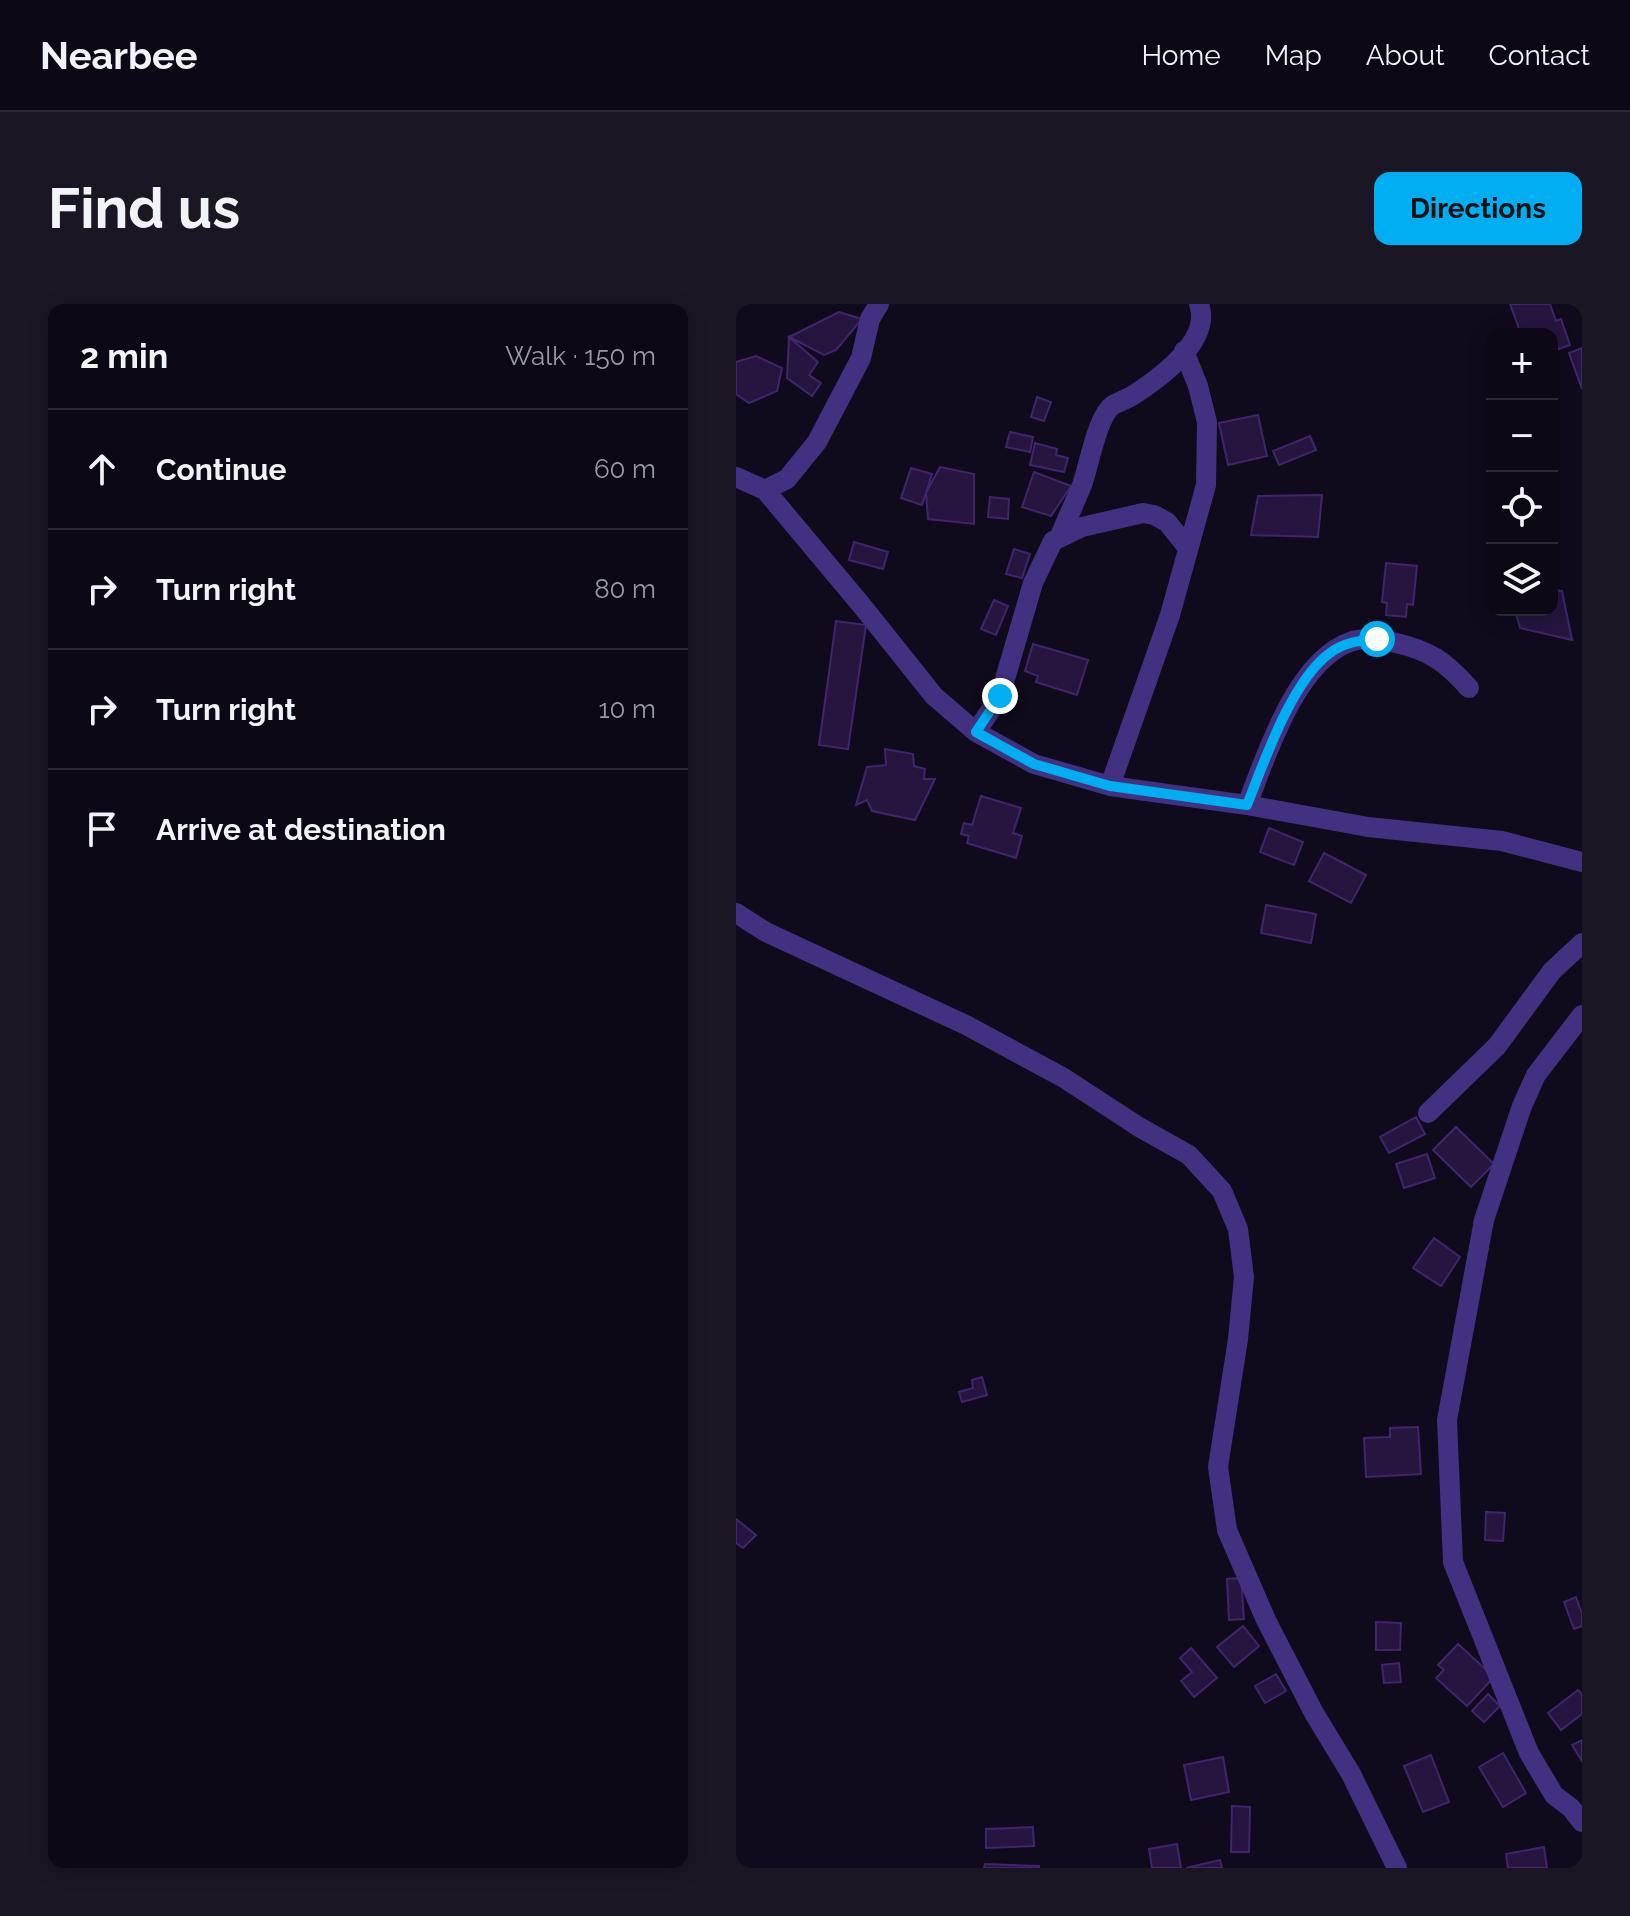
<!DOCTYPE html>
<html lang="en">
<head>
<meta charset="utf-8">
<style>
	:root { --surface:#0c0816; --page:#1a1623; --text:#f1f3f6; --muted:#9a9aa1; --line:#2c2935; --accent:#00aef1 }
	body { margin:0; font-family:Raleway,sans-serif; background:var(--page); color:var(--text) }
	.controls { position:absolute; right:24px; top:24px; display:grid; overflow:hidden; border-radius:16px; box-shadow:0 4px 20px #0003 }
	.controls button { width:72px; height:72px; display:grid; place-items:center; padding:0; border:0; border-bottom:2px solid var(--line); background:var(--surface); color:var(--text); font:40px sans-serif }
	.stop { position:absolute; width:24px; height:24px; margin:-18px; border:6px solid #00aef1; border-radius:50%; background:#fff }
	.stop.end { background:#00aef1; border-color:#fff; box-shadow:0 2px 8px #0008 }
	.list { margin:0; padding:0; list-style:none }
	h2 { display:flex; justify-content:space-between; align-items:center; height:104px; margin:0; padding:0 32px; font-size:34px }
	h2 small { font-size:26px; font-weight:400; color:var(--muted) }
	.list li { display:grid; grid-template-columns:52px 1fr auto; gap:24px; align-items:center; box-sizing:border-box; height:120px; padding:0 32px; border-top:2px solid var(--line) }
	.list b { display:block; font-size:30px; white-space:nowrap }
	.list em { font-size:26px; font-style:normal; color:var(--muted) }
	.icon { flex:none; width:44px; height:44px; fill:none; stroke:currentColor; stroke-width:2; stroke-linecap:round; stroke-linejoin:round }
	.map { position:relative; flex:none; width:846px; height:1564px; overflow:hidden; border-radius:16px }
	header { display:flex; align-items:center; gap:48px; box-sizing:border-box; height:112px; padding:0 40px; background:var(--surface); border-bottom:2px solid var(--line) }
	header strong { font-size:38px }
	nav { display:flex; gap:44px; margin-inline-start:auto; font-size:28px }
	.intro { display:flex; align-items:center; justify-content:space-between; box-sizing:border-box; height:192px; padding:0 48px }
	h1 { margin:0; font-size:56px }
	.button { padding:20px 36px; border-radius:16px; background:var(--accent); color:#111; font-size:28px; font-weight:700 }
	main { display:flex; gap:48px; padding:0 48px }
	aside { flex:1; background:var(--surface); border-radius:16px; box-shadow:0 4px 20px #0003 }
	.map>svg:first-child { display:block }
</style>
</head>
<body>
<header>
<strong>Nearbee</strong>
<nav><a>Home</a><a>Map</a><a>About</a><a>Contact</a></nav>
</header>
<div class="intro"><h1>Find us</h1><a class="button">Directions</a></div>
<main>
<aside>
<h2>2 min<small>Walk · 150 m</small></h2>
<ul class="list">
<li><svg class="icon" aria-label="ahead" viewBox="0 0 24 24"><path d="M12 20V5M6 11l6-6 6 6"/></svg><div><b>Continue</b></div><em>60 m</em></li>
<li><svg class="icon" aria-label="right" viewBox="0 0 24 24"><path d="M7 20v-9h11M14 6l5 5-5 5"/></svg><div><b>Turn right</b></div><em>80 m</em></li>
<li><svg class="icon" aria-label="right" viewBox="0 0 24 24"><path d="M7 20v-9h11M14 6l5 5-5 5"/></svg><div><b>Turn right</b></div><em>10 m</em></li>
<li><svg class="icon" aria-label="arrive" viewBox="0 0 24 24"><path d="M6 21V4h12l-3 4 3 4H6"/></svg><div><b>Arrive at destination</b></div></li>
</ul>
</aside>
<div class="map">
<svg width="846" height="1564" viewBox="0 0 846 1564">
	<rect width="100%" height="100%" fill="#100a1d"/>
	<!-- building -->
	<path fill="#25153f" stroke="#40256d" stroke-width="2" d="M774,0h40l6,17 5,-2 9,26 -18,6v-17h-31z
		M103,8l23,7 -26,31 -12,5 -35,-18z
		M53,33l29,25 -9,13 12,8 -9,13 -25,-18z
		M846,44v41l-13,-36z
		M20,52l26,12 -5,23 -28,12 -13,-9v-32z
		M301,93l14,5 -7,19 -13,-4z
		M522,111l9,41 -39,9 -9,-42z
		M274,128l23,5 -3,15 -24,-5z
		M574,132l6,14 -37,15 -6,-14z
		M299,139l22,6 -1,6 12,3 -4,14 -34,-7z
		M204,163l34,7v50l-46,-5 -2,-26z
		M175,164l21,6 -10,31 -21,-7z
		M298,168l37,14 -20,30 -29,-9z
		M586,191l-4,42 -67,-2 7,-39z
		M254,193l19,2 -1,20 -20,-2z
		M118,238l34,10 -5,17 -34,-9z
		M278,245l16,5 -8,24 -16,-4z
		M650,259l31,3 -4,39 -6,-1 -1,13 -20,-2 1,-12 -5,-1z
		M816,286l10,1 10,49 -52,-12 -5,-18h37z
		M258,296l14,6 -12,29 -15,-6z
		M100,317l30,4 -18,124 -29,-4z
		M297,340l55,16 -11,35 -41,-13 2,-6 -13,-5z
		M149,445l28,5 1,12 11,3 -1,10h11l-20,41 -43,-9 -5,-11 -11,5 11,-38 19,-2z
		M245,492l40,12 -8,25 9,3 -6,22 -49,-15 2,-7 -8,-2 3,-11 8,2z
		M533,524l34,14 -9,23 -34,-13z
		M588,549l42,22 -15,28 -42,-22z
		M530,601l50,9 -5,29 -50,-10z
		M680,813l9,17 -36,19 -9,-16z
		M720,823l38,37 -23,23 -38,-37z
		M691,850l8,24 -31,10 -8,-24z
		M698,934l26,19 -19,29 -28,-18z
		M246,1073l5,18 -25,7 -3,-10 14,-4 -1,-8z
		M682,1123l3,47 -55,3 -2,-39 26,-1v-9z
		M750,1208l19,1 -2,28 -18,-1z
		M0,1215l20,16 -13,13 -7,-5z
		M505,1274l3,41 -15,1 -2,-41z
		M840,1293l6,16v13l-8,3 -10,-27z
		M640,1318l25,1 -1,27h-24z
		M507,1322l16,20 -25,21 -17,-20z
		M722,1340l36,33 -27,29 -31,-28 8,-8 -6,-5z
		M455,1344l26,30 -23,19 -13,-16 11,-9 -12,-14z
		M663,1359l2,19 -17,1 -2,-18z
		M540,1370l10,17 -21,12 -10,-17z
		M842,1386l4,4v20l-21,16 -13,-17z
		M752,1390l12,12 -16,16 -12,-11z
		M846,1436v21l-10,-16z
		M767,1449l23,40 -23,14 -24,-40z
		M695,1451l18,47 -26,10 -19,-46z
		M487,1453l6,35 -38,8 -7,-35z
		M496,1502l18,1 -1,45h-18z
		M297,1523l1,19 -48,2v-19z
		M441,1540l4,24h-29l-3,-19z
		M808,1543l3,21h-39l-2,-14z
		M484,1556l2,8h-36z
		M249,1560l54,2v2h-55z"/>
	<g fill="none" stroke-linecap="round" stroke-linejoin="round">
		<!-- minor -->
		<path stroke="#423180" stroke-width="20" d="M0,173l29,13 98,117 71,89 42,36 58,32 76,22 137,19 121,22 134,14 80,21
			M29,186l22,-11 30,-37 44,-84 9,-39 9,-15
			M324,232c7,-17 15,-34 22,-51 7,-19 15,-69 31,-80 7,-4 15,-6 22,-11 26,-17 77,-54 64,-90
			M240,428l24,-36 33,-113 20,-42 29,-14 61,-14 11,2 13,7 20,25
			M374,482l60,-171 36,-130 1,-63 -9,-36 -14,-35
			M511,501c19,-49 49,-144 103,-163 13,-5 29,-3 42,0 37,8 53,19 77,46
			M0,609l30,19 200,93 98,53 75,49 50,28 33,36 16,38 6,48 -6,62 -20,128 9,63 39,90 48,93 37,61 46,94
			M846,711l-46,60 -14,31 -38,114 -37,200 6,142 76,191 25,42 17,13 11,14
			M692,809l69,-67 55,-75 30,-28"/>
	</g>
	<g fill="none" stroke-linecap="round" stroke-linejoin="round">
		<!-- route -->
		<path stroke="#00aef1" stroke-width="10" d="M264,392l-24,36 58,32 76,22 137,19c17,-43 45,-125 83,-152 14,-11 29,-12 47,-14"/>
	</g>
</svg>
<div class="controls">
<button>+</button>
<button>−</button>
<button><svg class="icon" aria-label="locate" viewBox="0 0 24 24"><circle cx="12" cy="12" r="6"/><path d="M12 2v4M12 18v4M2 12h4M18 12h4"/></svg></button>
<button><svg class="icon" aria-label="layers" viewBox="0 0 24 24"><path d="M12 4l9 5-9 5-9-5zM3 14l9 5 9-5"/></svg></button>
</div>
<div class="stop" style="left:641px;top:335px"></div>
<div class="stop end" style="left:264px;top:392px"></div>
</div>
</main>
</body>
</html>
